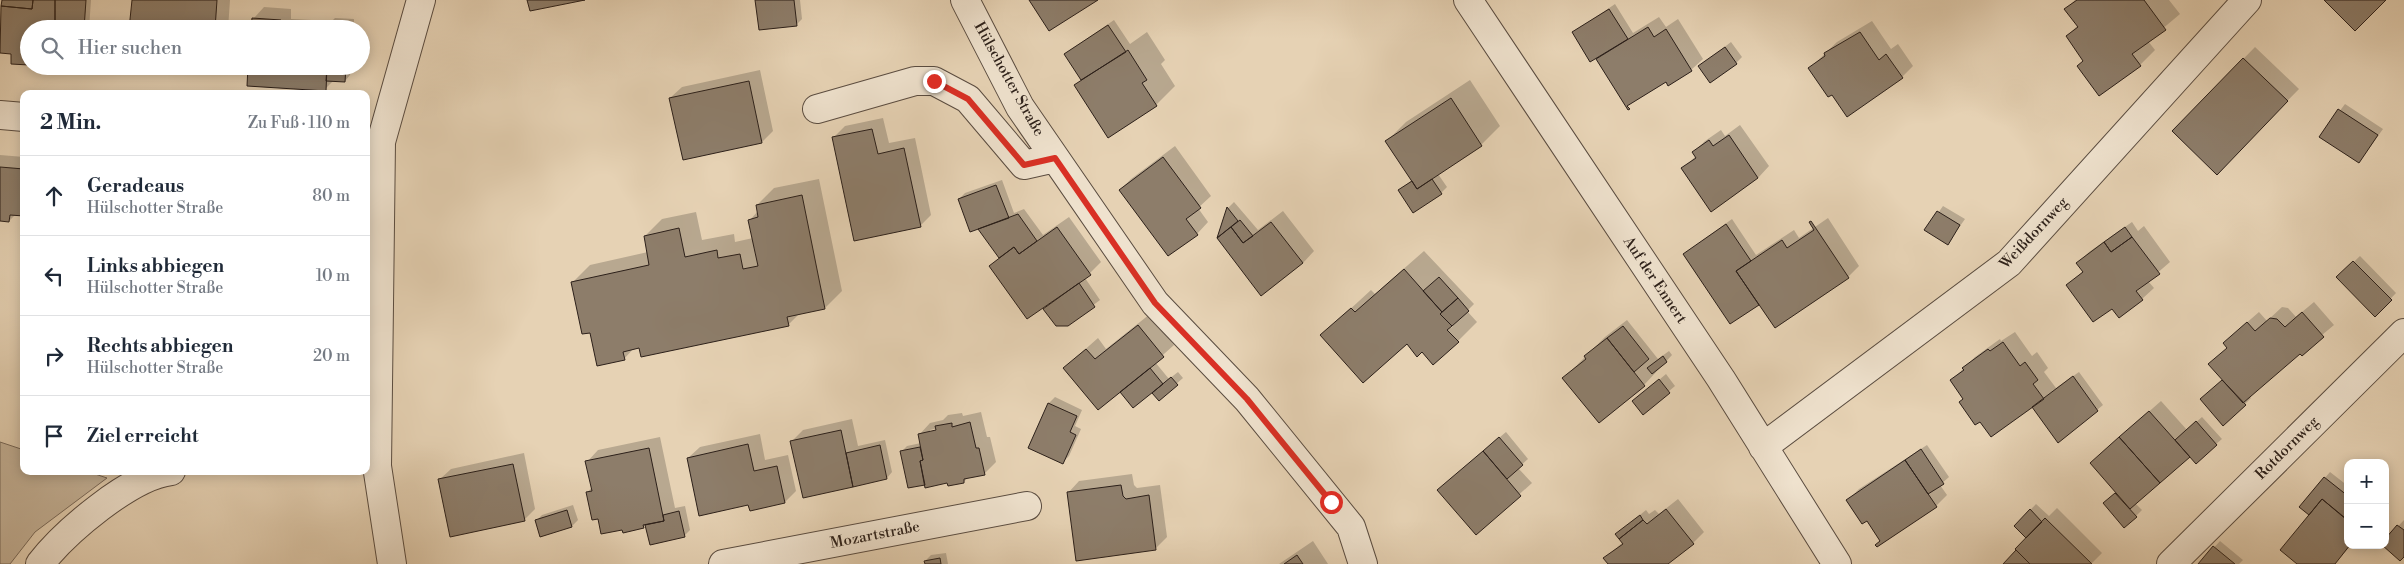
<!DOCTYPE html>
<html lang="de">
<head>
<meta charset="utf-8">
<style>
	:root { --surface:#fff; --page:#f2f2f3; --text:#1f2937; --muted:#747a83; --line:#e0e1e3 }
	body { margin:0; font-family:"Libre Bodoni",serif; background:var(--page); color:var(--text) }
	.controls { position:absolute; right:15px; bottom:15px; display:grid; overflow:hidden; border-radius:10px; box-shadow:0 2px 12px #0003 }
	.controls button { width:45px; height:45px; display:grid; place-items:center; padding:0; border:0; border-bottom:1px solid var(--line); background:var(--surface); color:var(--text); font:25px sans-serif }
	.stop { position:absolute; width:15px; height:15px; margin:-11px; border:4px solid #d93025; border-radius:50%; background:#fff }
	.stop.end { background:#d93025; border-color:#fff; box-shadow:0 1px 5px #0008 }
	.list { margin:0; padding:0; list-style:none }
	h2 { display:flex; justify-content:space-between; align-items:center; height:65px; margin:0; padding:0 20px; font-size:21px }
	h2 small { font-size:16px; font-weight:400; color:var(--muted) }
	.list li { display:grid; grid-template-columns:32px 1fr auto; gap:15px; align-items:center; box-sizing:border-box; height:80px; padding:0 20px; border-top:1px solid var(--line) }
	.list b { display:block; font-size:19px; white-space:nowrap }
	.list p { margin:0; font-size:16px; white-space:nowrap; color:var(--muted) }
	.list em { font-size:16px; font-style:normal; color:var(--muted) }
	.icon { flex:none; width:28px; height:28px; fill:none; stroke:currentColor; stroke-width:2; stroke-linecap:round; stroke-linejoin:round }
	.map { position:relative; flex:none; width:2404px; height:564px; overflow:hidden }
	.search { position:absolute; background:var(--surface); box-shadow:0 2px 12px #0003; left:20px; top:20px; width:350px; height:55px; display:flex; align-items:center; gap:12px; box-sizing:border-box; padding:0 18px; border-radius:28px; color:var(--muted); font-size:19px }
	.panel { position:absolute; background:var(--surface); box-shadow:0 2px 12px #0003; left:20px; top:90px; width:350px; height:385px; border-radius:10px }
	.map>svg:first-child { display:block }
</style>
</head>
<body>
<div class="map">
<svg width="2404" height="564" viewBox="0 0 2404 564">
	<rect width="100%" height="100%" fill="#e6d2b4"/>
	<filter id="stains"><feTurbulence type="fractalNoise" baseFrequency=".004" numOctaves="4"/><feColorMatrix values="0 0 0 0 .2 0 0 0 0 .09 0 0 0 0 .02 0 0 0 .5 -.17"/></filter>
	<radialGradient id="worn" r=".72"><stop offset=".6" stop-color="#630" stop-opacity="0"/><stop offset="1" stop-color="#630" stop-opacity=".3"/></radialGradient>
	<!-- green -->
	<path fill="#c6b49a" stroke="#796a5a" d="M0,442l24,8v21h62l21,7 -72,54 -25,32h-10z"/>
	<!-- shadow -->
	<path fill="#0003" fill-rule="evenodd" d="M3,0h88l-2,29h-60l-16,24z
		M133,0h97l-2,29h-97z
		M757,0h43l2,19 -6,6z
		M2075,0h94l11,14 -32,27 7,9 -15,15 -56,-5 -17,-24 11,-11 -12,-16z
		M1615,4l18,29 26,-16 7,10 12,-8 25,40 -12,11 -25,10 -68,-21 3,-5 -27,-22z
		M264,7l27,2v10l41,2 3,-3 19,1v10h-102l1,-10z
		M1114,20l16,24 17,-12 18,28 -4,4 14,22 -19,19 -80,-20 6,-6 -17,-25z
		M1872,21l19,28 7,-5 15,22 -11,11 -70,16 -22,-25 27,-26z
		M1731,42l11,15 -6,6 -36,3z
		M2255,47l44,42 -82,84 -44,-42z
		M160,66h21l-7,7z
		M250,66h101l-1,9 -5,6 -11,-1 -9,9z
		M760,70l13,61 -11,11 -79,17 -13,-61 12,-11z
		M1470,80l30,46 -19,19 -43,29 9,13 -6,6 -42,-3 13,-10 -25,-39 19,-19z
		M2345,104l38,25 -24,33 -38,-26z
		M883,118l6,25 26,-5 16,77 -11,11 -86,-89 11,-11z
		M1740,125l29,41 -11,12 -75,-10 13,-12 -2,-4 11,-11 16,-11 4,6z
		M1175,146l36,50 -13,12 10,14 -11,12 -29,21 -48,-65 11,-11z
		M0,155l24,2v57h-8l-7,7 -9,-1z
		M819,179l23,112 -17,17 -25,5 -12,12 -153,22 -11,12 -33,-28 -18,-49 17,-17 58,-13 -3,-16 17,-17 34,-7 6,28 32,-6 1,8 18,-4 -3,-18 8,-9 -1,-6 17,-17z
		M1002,180l12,33 10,-4 19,26 26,-18 32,45 -16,16 15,22 -32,24 -23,-15 4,-6 -59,-37 10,-9 -41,-58 6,-6z
		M1234,202l24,28 25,-19 31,40 -11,12 -85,-26 10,-29z
		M1943,206l22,13 -17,24 -22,-13z
		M1828,218l31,48 -11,11 -89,25 -29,20 -46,-68 48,-35 24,36 38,-25 5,8z
		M2132,222l6,9 6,-5 26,36 -22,19 6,7 -12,11 -30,8 -44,-22 15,-14 -5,-8 11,-11z
		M1424,251l50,53 -7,7 10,11 -19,19 -36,9 -15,-8 -85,-7 49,-45 4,4zM1437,309l16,17 -2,2 -16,-17z
		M2360,256l36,37 -21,22 -37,-38z
		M2314,302l20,23 -85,71 2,2 -6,6 -38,-10 16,-14 5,-33 8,-15 23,-20 8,9 15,-14 6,1 8,9z
		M1150,314l24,31 -19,17 14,17 9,-7 5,6 -24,21 -7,-8 -30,1 -58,-24 34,-30 8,11z
		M1627,320l31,39 11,-8 3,4 -28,30 -45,37 -35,-44 41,-41z
		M2015,332l17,24 5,-4 11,16 -4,4 12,16 23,-16 24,33 -6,5 -63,-2 -69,-10 -13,-18 23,-23 25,-18 1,2z
		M1666,374l9,12 -32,27 -3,-17z
		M1055,397l27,13 -7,16 6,3 -12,27 -6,6 -34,-15 20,-44z
		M2161,401l26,29 15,-13 20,22 -6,5 -26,11 -55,48 7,7 -6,6 -26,-18 7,-6 -14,-40z
		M981,412l6,25h3l6,25 -11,11 -17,4 -4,5 -16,-1 -47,-29 6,-6 14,-3 -2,-8 11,-12 13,-3 5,-5 14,-2 1,3zM942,427v3l-12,2v-2z
		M852,419l6,27 27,-6 7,32 -5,6 -83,18 -12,-55 11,-11z
		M1506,432l22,27 -10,9 14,15 -56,50 -26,-54z
		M760,434l5,26 23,-5 8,36 -11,11 -36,2 -61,-46 12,-11z
		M660,437l15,71 10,-2 5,24 -6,6 -33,7 -4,-19 -4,3 -20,1 -24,-10 -12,-25 5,-6 -5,-25 11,-12z
		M1927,445l22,32 -9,8 7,10 -11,11 -55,35 -14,-21 -19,-20 11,-11z
		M524,453l11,56 -11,11 -85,-40 12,-11z
		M2330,472l18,14v59h3l-16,19h-36l12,-49 -11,-8z
		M1132,474l2,11 3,3 23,-3 7,52 -11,11 -88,-55 11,-12z
		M1678,499l26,33 -11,11 -27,21h-57l-4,-6 18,-16v-13l23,-19 3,4 6,-4 4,4z
		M2036,504l13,12 8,-8 45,45 -11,11h-88l35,-36 -23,-2z
		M573,505l5,15 -6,6 -31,10 -5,-15 6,-6z
		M2404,520v35l-19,-10v-5z
		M1313,541l15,23h-49z
		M2220,541l23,19 -4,4h-40z
		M946,553l2,11h-22l-1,-3 6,-6z"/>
	<!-- building -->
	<path fill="#8d7d6a" stroke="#2c201a" d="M2,0h31l-1,9 -31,-3z
		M33,0h22v29h-26v36l-18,-1v-10l-11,-1 1,-47 31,3z
		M55,0h31l-2,29h-29z
		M132,0h85l-2,29h-86z
		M527,0h58l-55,11z
		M755,0h39l3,26 -38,4z
		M1029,0h69l-49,31z
		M2077,0h67l22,30 -34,24 9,12 -42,30 -22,-30 6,-5 -17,-25 12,-9 -14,-18z
		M2324,0h62l-31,31z
		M1609,9l19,30 -38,23 -18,-30z
		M252,18l29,2 -1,9h-29z
		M328,23l21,2v4h-21z
		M1108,25l18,27 -45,28 -17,-26z
		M1648,27l6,10 12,-8 26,42 -24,15 -2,-4 -39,24 3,3 -2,1 -32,-51z
		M1860,32l19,28 7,-6 17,24 -56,39 -15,-22 -4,2 -20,-29 17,-12 -1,-3z
		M1725,47l12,17 -27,19 -12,-17z
		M1128,50l19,30 -5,3 15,23 -49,32 -34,-53z
		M2243,58l45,43 -71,74 -45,-44z
		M158,66h18l-1,8 -17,-1z
		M248,66h79l-1,25 -79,-5z
		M327,66h19l-1,16 -19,-1z
		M749,81l13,62 -79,17 -14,-62z
		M1451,98l31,48 -65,43 -32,-48z
		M2338,109l40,26 -19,28 -40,-26z
		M872,129l6,25 26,-6 17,79 -67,14 -22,-104z
		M1729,135l29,43 -47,34 -30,-44 15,-10 -4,-6 17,-12 4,6z
		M1163,157l38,51 -15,11 12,16 -30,21 -49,-66z
		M0,167l24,2v47l-14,-1 -1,7 -9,-1z
		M1432,179l10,15 -29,19 -15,-23 14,-9 5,8z
		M996,185l13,33 -39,14 -12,-33z
		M802,195l23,114 -38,8 2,9 -148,31 -2,-9 -16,4 2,8 -28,6 -7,-33 -8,1 -11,-52 78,-17 -5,-29 35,-8 6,29 32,-7 1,8 22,-4 3,15 15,-3 -10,-46 10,-3 -2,-12z
		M1227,207l11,14 -21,17z
		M1937,211l23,14 -12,20 -24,-15z
		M1018,214l19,27 -18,13 -5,-7 -15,11 -21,-29z
		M1240,220l13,16 -10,7 -12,-16z
		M1811,221l38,57 -74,50 -39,-57 46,-31 5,8 27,-18 -5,-8z
		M1271,222l32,41 -42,33 -44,-58 14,-11 12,16z
		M1726,224l25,37 -15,10 23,34 -29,19 -47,-70z
		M1057,227l34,48 -64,44 -38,-53 25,-19 5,7z
		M2125,227l7,10 -21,15 -7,-10z
		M2132,237l28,37 -24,17 7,9 -24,18 -7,-9 -19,13 -27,-37 17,-13 -7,-9 28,-21 7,10z
		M2353,261l39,39 -17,17 -39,-40z
		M1404,269l38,43 -2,2 12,12 -5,4 12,12 -26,23 -11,-13 -5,5 -10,-13 -44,39 -43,-48 31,-27 4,4z
		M1439,277l19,21 -16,14 -19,-21z
		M1079,283l16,24 -27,19h-12l-13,-17z
		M1458,298l11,13 -17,15 -12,-12z
		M2302,312l22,25 -22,19 -2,-2 -57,49 -35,-39 19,-16 -4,-5 24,-21 8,9 15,-13 7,1 8,8z
		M1138,325l26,32 -66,53 -35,-42 23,-19 9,10z
		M1623,326l26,33 -15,13 -27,-34z
		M1607,338l38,48 -46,37 -37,-45 24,-19 -2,-3z
		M2003,342l17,24 5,-4 13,18 -5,4 11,15 -53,38 -11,-15 -5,3 -16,-23 4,-3 -13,-19 14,-10 -2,-2 26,-19 2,2z
		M1663,356l4,6 -15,12 -5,-6z
		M1150,368l13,16 -30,24 -13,-16z
		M2073,376l25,35 -40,32 -26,-36z
		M1171,377l7,8 -19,16 -7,-8z
		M1659,379l11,14 -27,22 -11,-14z
		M2222,380l24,25 -23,21 -23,-27z
		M1048,403l29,13 -7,16 6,3 -13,29 -35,-16z
		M2149,411l41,46 -30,26 -41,-46z
		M2196,421l21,24 -21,19 -21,-24z
		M970,422l6,26h3l6,27 -21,4v4l-16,3 -1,-3 -22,5 -5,-27 3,-1 -5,-26 18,-4 -1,-4 17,-3v4z
		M841,430l12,57 -50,11 -13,-57z
		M1499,437l24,28 -16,14 -24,-28z
		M2119,437l41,46 -30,26 -40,-46z
		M748,444l6,27 23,-5 8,37 -35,8 -2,-6 -49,11 -12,-58z
		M880,445l7,34 -34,8 -7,-34z
		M920,447l3,13 -3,1 5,24 -17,3 -8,-37z
		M649,448l15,73 -21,4 1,3 -21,5 -1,-3 -21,4 -3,-15 -6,1 -6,-28 6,-1 -7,-30z
		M1921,449l23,35 -16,10 -23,-34z
		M1483,451l38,45 -45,39 -39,-45z
		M1905,460l32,47 -60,40 -2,-2 5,-4 -13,-20 -5,3 -16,-24z
		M513,464l12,57 -75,16 -12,-58z
		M2324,477l24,19v16l-4,5 -22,-18 -13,16 -10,-8z
		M1121,485l2,11 3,3 23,-4 7,55 -80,11 -9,-69z
		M2115,493l22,24 -13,11 -21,-25z
		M2322,499l26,22v24h2l-15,19h-38l-17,-14z
		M1666,509l28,35 -26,20h-60l-5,-6 20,-14 -4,-5 24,-19 4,4z
		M2030,509l12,13 -16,16 -12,-12z
		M567,510l5,17 -32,10 -5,-17z
		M679,511l6,26 -35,8 -5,-20 19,-4 -1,-6z
		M1640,515l3,5 -24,19 -4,-5z
		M2045,518l47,46h-62l-15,-15z
		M2397,525l7,5v27l-4,4 -18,-16h3v-6z
		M2213,546l22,18h-37z
		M2016,550l14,14h-27z
		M1297,555l6,9h-19z
		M940,558l1,6h-16l-1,-3z"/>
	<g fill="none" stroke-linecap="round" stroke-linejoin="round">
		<!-- street casing -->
		<g stroke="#5a4c40" stroke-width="30">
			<path id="street" d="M965,0l55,107 135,196 92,96 104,128 12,37
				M1468,0l253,379 116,185
				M817,109l98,-28h19l34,18 56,66 31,-7
				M0,115l24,2
				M1763,447l246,-184 238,-263
				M40,564c25,-32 90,-88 131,-93
				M392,564l-15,-98 4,-324 40,-142
				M723,564l304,-58
				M2171,564l233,-231"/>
		</g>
		<!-- street -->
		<use href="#street" stroke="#efe2ce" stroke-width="28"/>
	</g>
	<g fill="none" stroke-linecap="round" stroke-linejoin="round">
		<!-- route -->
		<path stroke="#d93025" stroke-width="6" d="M934,81l34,18 56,66 31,-7 100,145 92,96 84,103"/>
	</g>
	<g text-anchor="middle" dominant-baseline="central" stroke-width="5" stroke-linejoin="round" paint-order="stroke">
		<!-- street labels -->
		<g font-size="15" fill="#2c201a" stroke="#efe2ce">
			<text transform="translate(1009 79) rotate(61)">Hülschotter Straße</text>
			<text transform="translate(2034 233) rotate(-47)">Weißdornweg</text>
			<text transform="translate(1655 280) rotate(56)">Auf der Ennert</text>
			<text transform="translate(2287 448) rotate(-45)">Rotdornweg</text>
			<text transform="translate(875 535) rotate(-11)">Mozartstraße</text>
		</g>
	</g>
	<rect width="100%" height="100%" filter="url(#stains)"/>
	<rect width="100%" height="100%" fill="url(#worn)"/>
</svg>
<div class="controls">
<button>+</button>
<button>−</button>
</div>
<div class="stop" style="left:1331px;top:502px"></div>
<div class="stop end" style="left:934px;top:81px"></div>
<div class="search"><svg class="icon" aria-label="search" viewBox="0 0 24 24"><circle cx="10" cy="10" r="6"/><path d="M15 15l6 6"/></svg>Hier suchen</div>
<section class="panel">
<h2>2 Min.<small>Zu Fuß · 110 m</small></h2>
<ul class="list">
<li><svg class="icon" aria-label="ahead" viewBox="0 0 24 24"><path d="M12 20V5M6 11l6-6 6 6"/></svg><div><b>Geradeaus</b><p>Hülschotter Straße</p></div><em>80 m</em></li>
<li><svg class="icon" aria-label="left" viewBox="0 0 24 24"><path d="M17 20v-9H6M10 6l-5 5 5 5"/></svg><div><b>Links abbiegen</b><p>Hülschotter Straße</p></div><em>10 m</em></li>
<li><svg class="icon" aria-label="right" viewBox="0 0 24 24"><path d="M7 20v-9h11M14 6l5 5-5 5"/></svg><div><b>Rechts abbiegen</b><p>Hülschotter Straße</p></div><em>20 m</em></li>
<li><svg class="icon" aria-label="arrive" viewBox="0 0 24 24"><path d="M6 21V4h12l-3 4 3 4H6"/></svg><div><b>Ziel erreicht</b></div></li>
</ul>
</section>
</div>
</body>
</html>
